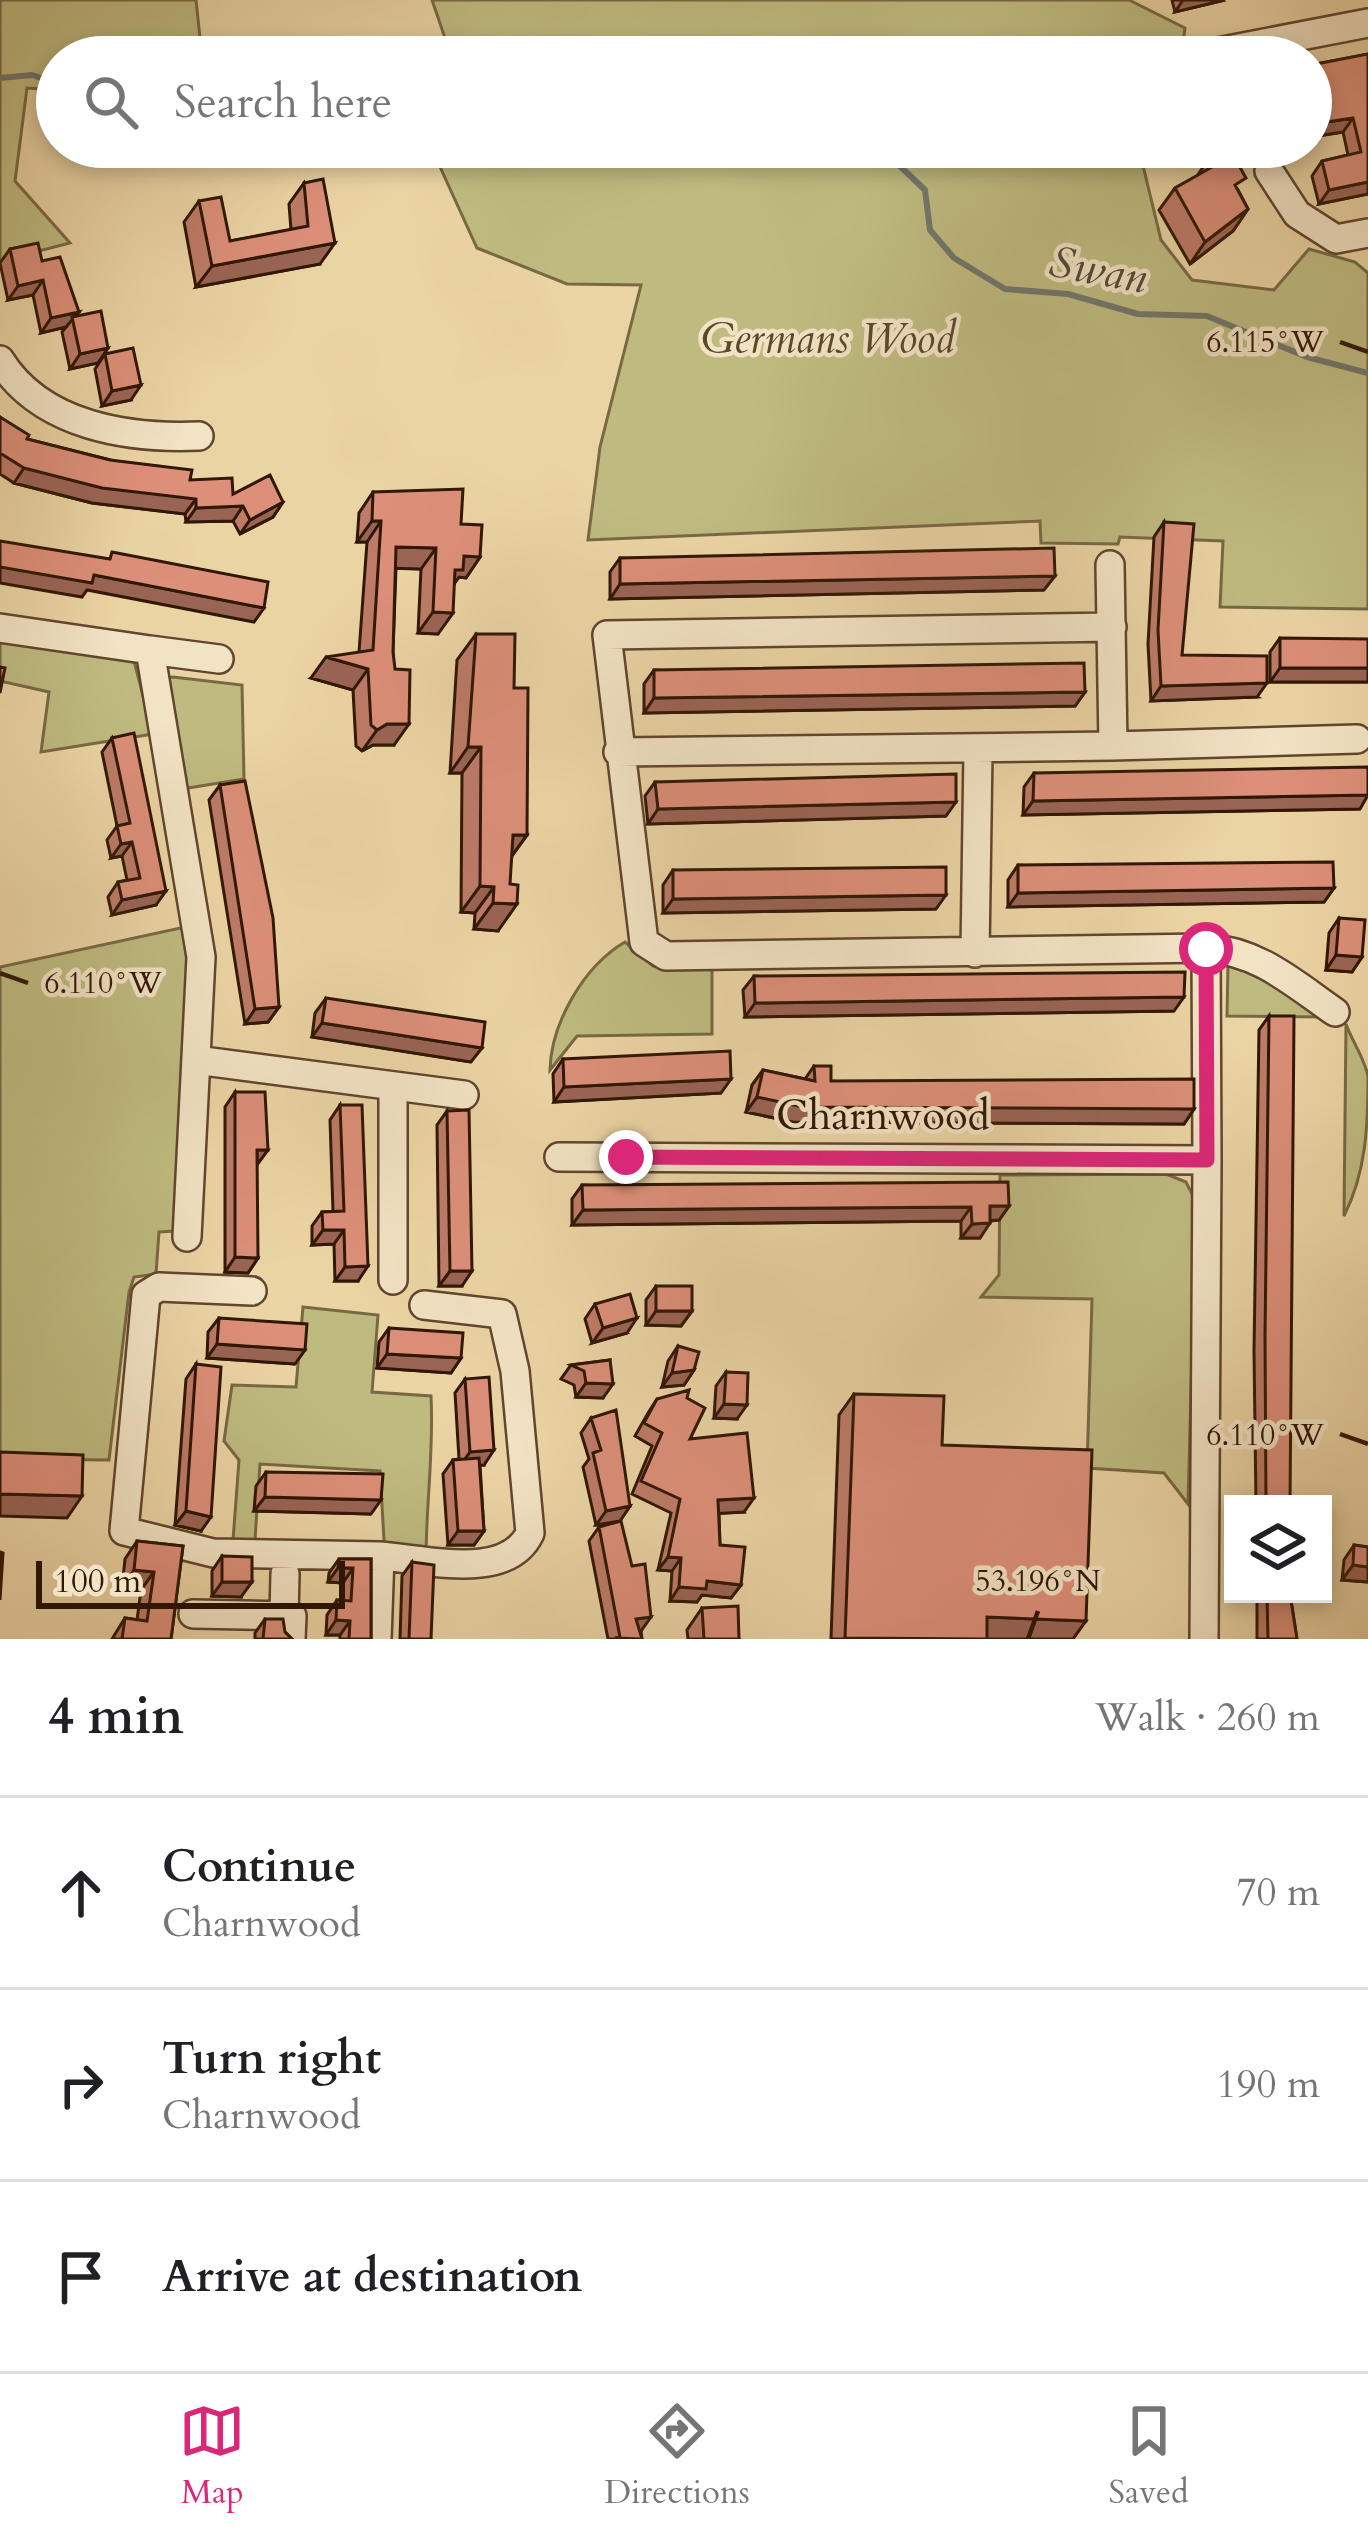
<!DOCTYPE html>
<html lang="en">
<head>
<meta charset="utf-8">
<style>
	:root { --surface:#fff; --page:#f2f2f2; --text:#202124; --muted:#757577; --line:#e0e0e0; --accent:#db2777 }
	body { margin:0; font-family:Cardo,serif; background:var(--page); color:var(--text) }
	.controls { position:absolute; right:36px; bottom:36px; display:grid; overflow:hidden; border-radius:0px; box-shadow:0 6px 18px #0003 }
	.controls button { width:108px; height:108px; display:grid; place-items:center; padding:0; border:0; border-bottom:3px solid var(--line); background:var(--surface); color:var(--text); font:60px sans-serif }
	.scale { position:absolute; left:36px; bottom:30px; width:309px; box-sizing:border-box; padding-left:12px; border:6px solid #311706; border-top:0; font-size:33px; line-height:42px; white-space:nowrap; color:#311706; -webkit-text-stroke:9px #f2e3c4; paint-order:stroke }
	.stop { position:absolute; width:36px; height:36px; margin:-27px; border:9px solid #db2777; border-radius:50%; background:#fff }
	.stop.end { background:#db2777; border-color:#fff; box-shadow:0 3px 12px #0008 }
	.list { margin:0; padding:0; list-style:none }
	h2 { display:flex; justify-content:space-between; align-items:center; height:156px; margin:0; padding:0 48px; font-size:51px }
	h2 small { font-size:39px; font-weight:400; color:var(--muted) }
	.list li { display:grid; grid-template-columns:78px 1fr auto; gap:36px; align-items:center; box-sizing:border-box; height:192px; padding:0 48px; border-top:3px solid var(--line) }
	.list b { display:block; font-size:45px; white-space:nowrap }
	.list p { margin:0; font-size:39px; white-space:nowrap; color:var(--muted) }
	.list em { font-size:39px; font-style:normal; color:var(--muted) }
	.icon { flex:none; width:66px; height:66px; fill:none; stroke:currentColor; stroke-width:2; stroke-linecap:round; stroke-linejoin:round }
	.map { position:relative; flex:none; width:1368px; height:1639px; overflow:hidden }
	.search { position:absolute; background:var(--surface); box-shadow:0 6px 18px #0003; left:36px; right:36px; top:36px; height:132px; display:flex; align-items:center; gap:30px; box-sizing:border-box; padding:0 42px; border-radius:66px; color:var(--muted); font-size:45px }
	.sheet { height:732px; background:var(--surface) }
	nav { display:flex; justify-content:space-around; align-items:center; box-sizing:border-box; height:168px; border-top:3px solid var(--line); background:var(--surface); font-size:33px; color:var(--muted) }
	nav a { display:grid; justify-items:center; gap:6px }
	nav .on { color:var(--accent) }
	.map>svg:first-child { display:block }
</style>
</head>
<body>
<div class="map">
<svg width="1368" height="1639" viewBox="0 0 1368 1639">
	<rect width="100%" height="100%" fill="#ebd4a4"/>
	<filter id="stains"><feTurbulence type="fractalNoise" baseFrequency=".00167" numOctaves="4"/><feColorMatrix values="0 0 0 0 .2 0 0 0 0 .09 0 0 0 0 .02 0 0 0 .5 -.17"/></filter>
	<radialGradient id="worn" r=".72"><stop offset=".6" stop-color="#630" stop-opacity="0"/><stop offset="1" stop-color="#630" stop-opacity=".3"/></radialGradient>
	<!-- green -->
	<path fill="#bfbb80" stroke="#786943" stroke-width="3" d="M0,0h196l6,57h-145v33l-30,-2 -12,93 55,62 -70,18z
		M432,0h697l56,28 -4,29h-738l2,-19z
		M431,147h713l-4,6 21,87 31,40 82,10 35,-41 46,13 13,11v336l-148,-2 3,-66 -103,-4 -2,7 -77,-1 -1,-22 -452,19 12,-93 41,-162 -74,-1 -90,-36z
		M0,640l134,21 19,73 -112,18 8,-60 -49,-11z
		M173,677l69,8 2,94 -62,10 -22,-110z
		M185,927l5,29 -15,275 -16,1 -3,42 -22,3 -5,15 -20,168 -109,-1v-492z
		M625,942l28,24 59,-2v70l-135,2 -27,34c1,-47 34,-104 75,-128z
		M1228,963l23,5 72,49 -96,-1z
		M1346,1024c6,17 20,37 22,53 0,50 -2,95 -24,139z
		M1166,1174l20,8 10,20 -8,302 -24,-31 -77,-5 5,-169 -111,-2 18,-22 1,-100z
		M303,1307l75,8 -6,77 59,4c3,55 -5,108 -5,163l-41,-2 -5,-86 -120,-7 -6,91 -22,-1 7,-94 -15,-19 8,-56 64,2z"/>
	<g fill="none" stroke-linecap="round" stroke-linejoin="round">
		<!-- stream -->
		<path stroke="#70776b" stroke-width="6" d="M0,78l32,-3 25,8
			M488,147h14
			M880,147l45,43 5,40 24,28 51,31 63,5 70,20 69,2 100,41 61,16"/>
		<!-- minor casing -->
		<g stroke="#60462e" stroke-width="32">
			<path id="minor" d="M1197,56l171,-33
				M1269,171l28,43 39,25 32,-6
				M0,360c41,66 128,79 199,76
				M1112,627l-505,8 37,307 22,14 540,-8 1,212
				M0,628l150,22 51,307 -14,280
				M150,650l69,9
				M1113,746l244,-7
				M618,752l495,-6 -3,-181
				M1206,948c52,3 86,34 129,64
				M975,953l3,-202
				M196,1060l268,35
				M393,1088v192
				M559,1157l648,3 -3,479
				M252,1291l-93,-4 -13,8 -22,236 89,22 167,3 -3,83
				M380,1556c46,3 127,26 150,-23l-15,-162 -13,-57 -78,-9
				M193,1614l99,2 -1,23
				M284,1616l1,-42"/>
		</g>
		<!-- minor -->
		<use href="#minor" stroke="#f2e3c4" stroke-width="27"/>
	</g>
	<!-- wall -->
	<path fill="#bd7b68" stroke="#311706" stroke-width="3" d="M1172,0h53l-50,12z
		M1368,54v140l-49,10 -7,-28 10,-15 26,-6 -5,-23 -32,5v-72z
		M1208,160l30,30 10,19 -15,22 -43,33 -31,-54 16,-22 22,-12z
		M304,183l16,81 -124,23 -12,-65 15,-21 31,40 61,-11 -2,-26z
		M10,249l32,12 34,56 32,31 -10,15 -28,6 -8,-37 4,-5 -25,6 -8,-38 -25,5 -8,-37z
		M105,354l26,46 -29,6 -7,-37z
		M0,417l27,22 163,41 43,14 50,8 -10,15 -33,17 -7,-13 -47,1 -1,-8 -93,-11 -78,-20 -14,-9z
		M373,492l88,32 19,33 -14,21 -7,-1 -5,7 -16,50 -20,-1 3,-64 -25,-1 -3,84 1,93h-21l-11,6 -6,-5 -3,-56 -42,-12 48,-26 8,-110h-10l2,-29z
		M1164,522l18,133 75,42 -106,4 -3,-57 6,-107z
		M620,558l424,32 -434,9v-27z
		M476,634l38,54 13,147 -15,21 -14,75 -24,-2 1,-16 -14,-1 1,-139h-12l7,-113z
		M1280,638l88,44h-98v-30z
		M654,670l431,22 -10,14 -431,7v-29z
		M112,738l44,167 -44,10 -4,-18 10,-15 9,-2 -5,-24 -11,2 -4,-18 10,-14 -15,-74z
		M1034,773l326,36 -337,6 1,-28z
		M655,782l291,34 -298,8 -3,-28z
		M220,785l59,222 -11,15 -23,2 -36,-224z
		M1018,865l316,23 -10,14 -316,5v-27z
		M673,870l263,39 -273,4v-28z
		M1339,918l23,39 -10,15 -26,-2 3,-37z
		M754,976l420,35 -429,6 -2,-27z
		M326,998l145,64 -159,-25 3,-24z
		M1269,1016l21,488h-34l-2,-153 5,-321z
		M563,1059l158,34 -167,9 -1,-28z
		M814,1066l17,15 363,28 -10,15 -391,-2 -47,-10 6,-27 11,-15 42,9z
		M235,1092l23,166 -10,15 -23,-1v-165z
		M340,1105l18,176h-23l-1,-37 -22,1v-19l10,-14h11l-3,-92z
		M447,1111l15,175h-23l-2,-161z
		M582,1185l427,21 -10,14 -9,1 -10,17h-19v-17l-389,4v-26z
		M656,1286l36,25 -11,15 -35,-1v-25z
		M595,1304l32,29 -35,10 -7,-24z
		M219,1318l76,46 -88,-6 1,-26z
		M389,1328l72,30 -10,15 -74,-5 2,-26z
		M678,1346l16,24 -10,15 -22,2 6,-26z
		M610,1360l-7,38 -27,-1 -2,-12 -13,-6 10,-14z
		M196,1364l5,167 -26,-6 11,-146z
		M726,1372l11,47 -23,-1 2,-32z
		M465,1379l19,86h-4l4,66 -10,14h-26l-5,-71 10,-14 6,-1 -4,-66z
		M854,1394l88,51 131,194h-242l8,-224z
		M687,1398l3,41 54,73 -25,1 1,32 21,40 -10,13 -29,-3 -5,7 -27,-1 2,-30 -14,-1 13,-57 -39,-19 20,-48 -17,-10 13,-23 9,-14z
		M591,1418l39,88 -10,15 -24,4 -13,-58 6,-8 -8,-26z
		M266,1472l105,42 -117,-3 2,-25z
		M599,1527l42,104 1,8h-34l-19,-98z
		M137,1541l46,5 -12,93h-59l13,-21 12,2 4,-30 -19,-2 3,-29z
		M1354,1545l14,2v35l-26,-2 2,-20z
		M222,1556l19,41 -29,-1v-25z
		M339,1559h32v80h-31v-4h-14l1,-20 10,-15 5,1 1,-18 -15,-1 1,-9z
		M412,1562l19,77h-31l2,-63z
		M1257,1594h33l7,45h-40z
		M702,1608l37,31h-51l-1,-9z
		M265,1619l20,13 7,7h-37v-6z"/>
	<!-- shaded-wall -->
	<path fill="#9a6455" stroke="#311706" stroke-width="3" d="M1183,0h42l-50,12z
		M1353,118l-10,14 -32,5v-8l3,-5z
		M1368,182v12l-49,10 10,-14z
		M1248,209l-15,22 -43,33 15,-22z
		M335,243l-15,21 -124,23 16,-21z
		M43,280l-10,15 -25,5 10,-14z
		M79,312l-13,15 -25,6 10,-15z
		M108,348l-10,15 -28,6 10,-15z
		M141,385l-10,15 -29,6 10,-15z
		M24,468l172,31 -11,15 -93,-11 -78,-20z
		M283,502l-10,15 -33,17 10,-14z
		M243,506l-10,15 -47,1 10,-14z
		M372,521h9l-14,21h-10z
		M396,547l40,1 -15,21 -39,-1z
		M464,556l16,1 -14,21 -7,-1 -10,14h-9z
		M0,567l94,8 170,33 -10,14 -167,-32 -5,7 -82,-14z
		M1055,576l-11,14 -434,9 10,-15z
		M433,612l20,1 -15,21 -20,-1z
		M326,657l42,12 -15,21 -42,-12z
		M1280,668h88v14h-98z
		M1267,683l-10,14 -106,4 10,-15z
		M1085,692l-10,14 -431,7 10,-15z
		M387,724h22l-15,21h-21l-11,6 15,-21z
		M468,747h13l-19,26h-12z
		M1368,795l-8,14 -337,6 10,-14z
		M956,802l-10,14 -298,8 10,-15z
		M513,835h14l-19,26z
		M132,842l-10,14 -11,2 10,-14z
		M480,886l14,1 -19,26 -14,-1z
		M1334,888l-10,14 -316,5 10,-14z
		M166,891l-10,14 -44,10 10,-15z
		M946,895l-10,14 -273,4 10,-14z
		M493,903l24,1 -19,27 -24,-2z
		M1336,955l26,2 -10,15 -26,-2z
		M1184,997l-10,14 -429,6 10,-14z
		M279,1007l-11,15 -23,2 10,-15z
		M322,1023l160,25 -11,14 -159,-25z
		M731,1079l-10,14 -167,9 10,-15z
		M757,1097l437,12 -10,15 -391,-2 -47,-10z
		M257,1150h11l-11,15z
		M990,1206h19l-10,14 -19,1z
		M971,1207l-10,14 -389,4 11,-15z
		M990,1223l-10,15h-19l11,-14z
		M323,1230h21l-10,14 -22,1z
		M235,1257l23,1 -10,15 -23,-1z
		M368,1266l-10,15h-23l10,-14z
		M450,1271h22l-10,15h-23z
		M656,1311h36l-11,15 -35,-1z
		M637,1318l-10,15 -35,10 11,-15z
		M217,1344l88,6 -10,14 -88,-6z
		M387,1354l74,4 -10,15 -74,-5z
		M694,1370l-10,15 -22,2 10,-14z
		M586,1383l27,1 -10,14 -27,-1z
		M724,1404l23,1 -10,14 -23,-1z
		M494,1450l-10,15 -24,1 10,-14z
		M0,1494l82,2 -15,22 -67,-2z
		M265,1497l116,3 -10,14 -117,-3z
		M754,1498l-10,14 -35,2 9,-14z
		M630,1506l-10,15 -24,4 10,-14z
		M186,1511l25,6 -10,14 -26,-6z
		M458,1531h26l-10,14h-26z
		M668,1557l13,1 -9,13 -14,-1z
		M1353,1565l15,2v15l-26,-2z
		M338,1568h15l-10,15 -15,-1z
		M134,1570l20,2 -13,18 -19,-2z
		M707,1581l34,4 -10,13 -29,-3 -5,7 -27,-1 9,-14z
		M222,1582h30l-11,15 -29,-1z
		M651,1617l-10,14 -15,2 10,-14z
		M987,1617l99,4 -13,18h-101z
		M336,1620l14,1 -10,14h-14z"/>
	<!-- building -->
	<path fill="#dc8f79" stroke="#311706" stroke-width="3" d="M1368,54v128l-39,8 -7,-29 39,-9 -8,-34 -39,6 -3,-20v-39z
		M1229,148l17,30 -11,7 13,24 -43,33 -30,-54 37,-21 -4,-7z
		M323,179l12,64 -123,23 -13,-65 22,-4 9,44 78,-15 -4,-43z
		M38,243l4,18 18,-4 19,55 -28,6 -8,-38 -25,6 -8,-37z
		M101,311l7,37 -28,6 -8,-37z
		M133,348l8,37 -29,6 -7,-37z
		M0,417l29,18 -2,4 83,21 82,10 -2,10 42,-2 1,16 37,-19 13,27 -33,18 -7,-14 -47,2v-9l-94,-11 -78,-20 -24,-15z
		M463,489l-2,35 21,1 -2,32 -16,-1 -1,14h-8l-2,43 -20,-1 3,-64 -40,-1 -3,105 2,17 15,1 -1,54h-22l-10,6 -6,-5 -3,-56 -42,-12 47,-7 8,-129h-9l1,-29z
		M1164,522l30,2 -12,131 85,1v27l-106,3 -3,-56z
		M0,541l110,18 2,-7 156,30 -4,26 -170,-33 -2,8 -92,-16z
		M1054,548l1,28 -435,8v-26z
		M476,634h39l-1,54h14l-1,147h-14l-3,49 8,1 -1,19 -24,-1 1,-16 -14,-1 1,-139h-13z
		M1280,638l88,1v29h-88z
		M1084,663l1,29 -431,6v-28z
		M0,667l5,1 -5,25z
		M134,733l32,158 -44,9 -4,-18 22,-4 -8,-36 -11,2 -4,-18 13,-3 -18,-85z
		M1368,767v28l-335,6 1,-28z
		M956,774v28l-298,7 -3,-27z
		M245,781l28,137 6,89 -24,2 -35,-224z
		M1333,862l1,26 -316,5v-28z
		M946,867v28l-273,4v-29z
		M1339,918l26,2 -3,37 -26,-2z
		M1185,972l-1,25 -429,6 -1,-27z
		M326,998l159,24 -3,26 -160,-25z
		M1269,1016h25l-4,488h-24l-1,-168z
		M730,1051l1,28 -167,8 -1,-28z
		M814,1066h17v15l363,-2v30l-391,-2 -46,-10 6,-27 52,11z
		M235,1092h30l3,58h-11l1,108 -23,-1z
		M340,1105h22l6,161 -23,1 -1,-37h-21l-1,-18 22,-1z
		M469,1110l3,161h-22l-3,-160z
		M1008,1182l1,24h-19v17l-18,1 -1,-17 -388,3 -1,-25z
		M656,1286h36v25h-36z
		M630,1294l7,24 -34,10 -8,-24z
		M219,1318l88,6 -2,26 -88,-6z
		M389,1328l74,5 -2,25 -74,-4z
		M678,1346l21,6 -5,18 -22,3z
		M610,1360l3,24 -27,-1 -2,-12 -13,-6z
		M196,1364l25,3 -10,150 -25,-6z
		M726,1372l22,1 -1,32 -23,-1z
		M489,1377l5,73 -24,2 -5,-73z
		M689,1390l-2,8 18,10 -15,31 57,-6 7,65 -36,2 2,45 25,2 -4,38 -34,-4 -1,8 -27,-2 2,-29 -13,-1 12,-58 -39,-18 21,-48 -18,-10 13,-24z
		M854,1394l90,2 -2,49 150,5 -6,171 -99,-4v22l-142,-1z
		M616,1410l14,96 -24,5 -13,-58 8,-3 -10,-32z
		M0,1452l83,3 -1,41 -82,-2z
		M479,1458l5,73h-26l-5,-71z
		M266,1472l117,2 -2,26 -116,-3z
		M621,1521l11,45 13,-2 6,53 -15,2 6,20 -27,-1 5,-1 -21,-110z
		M137,1541l46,5 -12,93h-49l3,-21 22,3 7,-49 -20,-2z
		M1354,1545l14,2v20l-15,-2z
		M0,1552l3,1 -3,47z
		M222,1556l30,1v25h-30z
		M339,1559h32v80h-22l1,-18 -14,-1 1,-20 14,1 2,-33h-15z
		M412,1562l22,3 -3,74h-22z
		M1267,1594h23l7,45h-29z
		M738,1606l1,33h-35l-2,-31z
		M265,1619h18l2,13 7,7h-29z"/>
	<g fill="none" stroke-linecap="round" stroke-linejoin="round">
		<!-- route -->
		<path stroke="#db2777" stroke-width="15" d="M626,1157l581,3 -1,-211"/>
	</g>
	<!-- ticks -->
	<path fill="none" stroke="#311706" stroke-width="4.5" d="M1340,342l28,10M0,973l28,10M1340,1434l28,10M1028,1639l10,-28"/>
	<g text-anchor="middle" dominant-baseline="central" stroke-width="9" stroke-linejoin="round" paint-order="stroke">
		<!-- park labels -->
		<g font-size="42" font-style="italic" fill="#5c482b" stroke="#f2e3c4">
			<text x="828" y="338">Germans Wood</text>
		</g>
		<!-- street labels -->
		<g font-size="42" fill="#311706" stroke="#f2e3c4">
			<text x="883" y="1115">Charnwood</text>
		</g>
		<!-- water labels -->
		<g font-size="45" font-style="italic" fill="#504738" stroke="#f2e3c4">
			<text transform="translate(1098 270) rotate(10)">Swan</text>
		</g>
	</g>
	<g font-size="30" text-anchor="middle" fill="#311706" stroke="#f2e3c4" stroke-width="9" stroke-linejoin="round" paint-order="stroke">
		<text x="1265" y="352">6.115°W</text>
		<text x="103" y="993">6.110°W</text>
		<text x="1265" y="1445">6.110°W</text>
		<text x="1038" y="1591">53.196°N</text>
	</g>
	<rect width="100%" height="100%" filter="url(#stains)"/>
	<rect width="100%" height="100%" fill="url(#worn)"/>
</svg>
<div class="controls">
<button><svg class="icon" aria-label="layers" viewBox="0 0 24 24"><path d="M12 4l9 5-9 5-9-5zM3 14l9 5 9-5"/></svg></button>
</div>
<div class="scale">100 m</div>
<div class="stop" style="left:1206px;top:949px"></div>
<div class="stop end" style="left:626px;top:1157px"></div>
<div class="search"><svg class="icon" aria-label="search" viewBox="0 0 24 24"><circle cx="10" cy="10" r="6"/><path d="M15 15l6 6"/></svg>Search here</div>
</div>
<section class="sheet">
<h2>4 min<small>Walk · 260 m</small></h2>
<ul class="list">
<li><svg class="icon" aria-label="ahead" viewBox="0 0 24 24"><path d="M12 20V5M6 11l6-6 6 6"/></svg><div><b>Continue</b><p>Charnwood</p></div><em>70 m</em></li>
<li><svg class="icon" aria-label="right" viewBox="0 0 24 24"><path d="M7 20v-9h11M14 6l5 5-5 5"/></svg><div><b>Turn right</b><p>Charnwood</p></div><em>190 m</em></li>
<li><svg class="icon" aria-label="arrive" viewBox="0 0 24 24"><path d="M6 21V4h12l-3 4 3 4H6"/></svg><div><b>Arrive at destination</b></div></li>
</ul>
</section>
<nav>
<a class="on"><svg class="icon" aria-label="map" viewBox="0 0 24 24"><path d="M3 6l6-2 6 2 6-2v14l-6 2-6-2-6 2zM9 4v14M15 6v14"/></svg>Map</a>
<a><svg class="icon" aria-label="directions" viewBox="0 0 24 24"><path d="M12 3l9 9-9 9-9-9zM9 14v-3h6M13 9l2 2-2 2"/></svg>Directions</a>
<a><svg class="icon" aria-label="saved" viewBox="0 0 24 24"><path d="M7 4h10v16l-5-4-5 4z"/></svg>Saved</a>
</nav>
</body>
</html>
